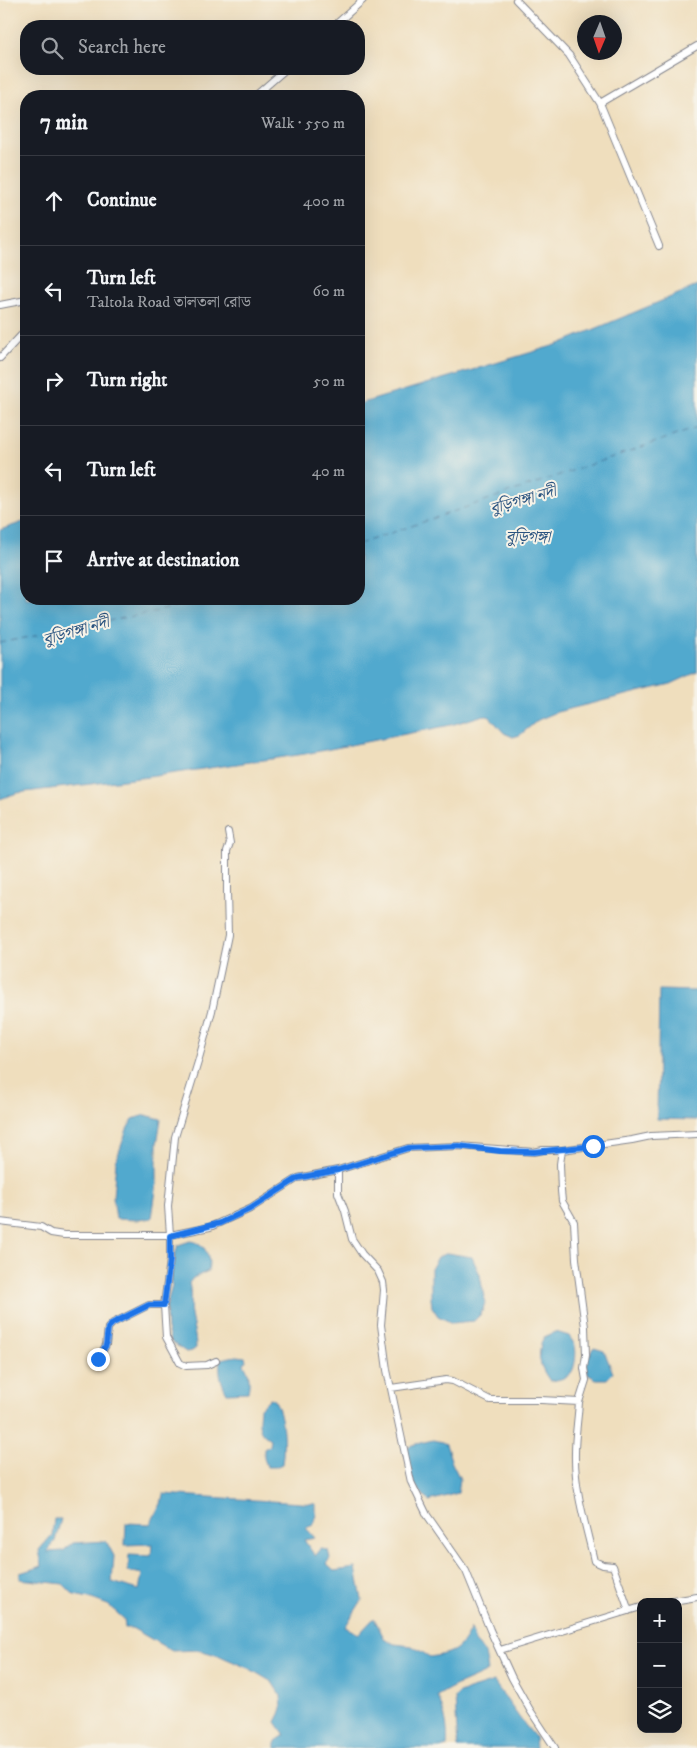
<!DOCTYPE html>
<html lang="en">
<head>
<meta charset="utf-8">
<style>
	:root { --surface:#171b24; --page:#242831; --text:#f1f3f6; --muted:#9ea1a6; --line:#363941 }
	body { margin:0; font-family:"IM FELL DW Pica","Noto Serif Bengali",serif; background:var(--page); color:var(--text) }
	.controls { position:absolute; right:15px; bottom:15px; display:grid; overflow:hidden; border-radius:10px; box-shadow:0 5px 20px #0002 }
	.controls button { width:45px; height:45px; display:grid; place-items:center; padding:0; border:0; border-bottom:1px solid var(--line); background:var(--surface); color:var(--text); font:25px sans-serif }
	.compass { position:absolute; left:577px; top:15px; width:45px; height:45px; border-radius:50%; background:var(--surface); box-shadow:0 5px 20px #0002; rotate:182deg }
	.stop { position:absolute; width:15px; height:15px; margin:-11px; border:4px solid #1a73e8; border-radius:50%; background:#fff }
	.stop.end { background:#1a73e8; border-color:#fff; box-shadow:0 1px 5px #0008 }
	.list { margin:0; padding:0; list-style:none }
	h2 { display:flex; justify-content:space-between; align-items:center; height:65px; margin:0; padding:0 20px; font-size:21px }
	h2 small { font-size:16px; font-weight:400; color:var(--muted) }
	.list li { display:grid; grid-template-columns:32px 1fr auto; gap:15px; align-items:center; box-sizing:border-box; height:90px; padding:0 20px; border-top:1px solid var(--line) }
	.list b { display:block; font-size:19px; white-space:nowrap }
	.list p { margin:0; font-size:16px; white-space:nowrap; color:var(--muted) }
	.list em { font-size:16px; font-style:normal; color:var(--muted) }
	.icon { flex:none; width:28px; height:28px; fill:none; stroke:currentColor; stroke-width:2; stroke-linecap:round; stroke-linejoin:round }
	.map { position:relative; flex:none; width:697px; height:1748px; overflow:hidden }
	.search { position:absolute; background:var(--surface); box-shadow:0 5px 20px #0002; left:20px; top:20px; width:345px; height:55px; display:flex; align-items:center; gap:12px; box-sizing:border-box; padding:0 18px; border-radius:20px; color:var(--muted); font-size:19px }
	.panel { position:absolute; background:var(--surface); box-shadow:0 5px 20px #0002; left:20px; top:90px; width:345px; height:515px; border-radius:20px }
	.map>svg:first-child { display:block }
</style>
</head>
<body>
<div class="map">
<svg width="697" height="1748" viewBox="0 0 697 1748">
	<rect width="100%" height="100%" fill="#f7f3e8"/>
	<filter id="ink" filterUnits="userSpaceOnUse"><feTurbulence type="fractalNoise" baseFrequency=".02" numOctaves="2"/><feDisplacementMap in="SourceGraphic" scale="10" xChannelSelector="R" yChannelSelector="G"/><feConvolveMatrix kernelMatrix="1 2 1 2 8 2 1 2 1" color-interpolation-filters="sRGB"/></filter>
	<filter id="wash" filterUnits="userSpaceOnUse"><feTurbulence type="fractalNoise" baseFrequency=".0096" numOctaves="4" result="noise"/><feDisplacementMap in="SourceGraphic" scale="20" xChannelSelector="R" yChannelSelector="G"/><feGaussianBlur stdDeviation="1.12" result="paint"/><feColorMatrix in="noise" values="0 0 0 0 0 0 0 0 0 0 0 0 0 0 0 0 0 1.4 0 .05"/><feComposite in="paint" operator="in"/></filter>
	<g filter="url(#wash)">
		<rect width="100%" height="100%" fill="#efdebd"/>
		<!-- water -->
		<path fill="#51a9ce" stroke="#366c96" d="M697,286v386l-26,12 -114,28 -19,8 -18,15 -7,2 -9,-4 -14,-16 -6,-2 -33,10 -146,29 -157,23 -131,16 -17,6v-269l26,-9v78h333v-195l200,-60z
			M659,990l38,1v129l-40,-1z
			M145,1115l16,4 -4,25v39l-5,35 -13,2 -23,-1 -3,-22 3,-36 11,-32 6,-10z
			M190,1241c16,1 21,17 18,30l-15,7 -4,5c3,11 0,21 2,32 2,12 5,21 5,33l-4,3 -6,1 -15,-10 -4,-13 -1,-21 6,-22 -1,-16 6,-22 1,-3z
			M447,1253l25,4 8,18 5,28 -4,11 -7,7 -22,2 -14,-7 -6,-9 -1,-9v-29l7,-12z
			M556,1332l13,4c2,3 5,7 6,10 2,7 0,24 -5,28 -6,5 -13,6 -20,7 -11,-15 -14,-27 -6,-44z
			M594,1348l10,3 9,22 -6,6h-11l-9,-5v-14z
			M236,1356l9,1 1,3 -2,4c6,9 6,18 4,28l-21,1c-7,-12 -8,-21 -7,-34z
			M270,1398l4,1c10,15 11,47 8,65l-6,3h-9l-3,-9v-9l5,-3 1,-7c-14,-8 -11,-17 -10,-31z
			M433,1440l9,2 4,2 6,19 8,16 -2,14 -29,8 -15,-16 -8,-29 2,-8 4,-3z
			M163,1494l153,10v11l-3,10 -7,3 9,10 -11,2 11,16 6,-7 7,1 2,8 -4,6 8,7 22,-3 6,32 -17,27 14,7 15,-16 10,20 10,6 18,2 18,11c25,-4 30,-7 41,-29l4,14 10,11 3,18c-15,8 -37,15 -50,25 6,17 11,31 9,50l-8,2h-163v-7l9,-6 -9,-13 6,-12 -1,-14 -9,-14 -22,-13 -30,-13 -21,-6 -27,1 -40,-23h-7l-1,-9 -16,-14 -19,-7 -15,-3 -11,-11 -43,-5v-6l22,-7 -3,-16 13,-15 2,-16h7l-6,22 -8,11 16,-1 10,-8 33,-2 8,15 -2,26 27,8 3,-16 -14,-3 1,-16 22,1 1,-12 -27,1 1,-22 24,1 11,-20z
			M494,1682l27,38 14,17 1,11h-78l-3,-50 4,-5z"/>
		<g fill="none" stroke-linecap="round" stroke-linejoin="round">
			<!-- ferry -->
			<path stroke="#2b5480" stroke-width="1" stroke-dasharray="6 5" stroke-linecap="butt" d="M359,544l338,-116
				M0,643l163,-33 34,-11"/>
		</g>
	</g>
	<g filter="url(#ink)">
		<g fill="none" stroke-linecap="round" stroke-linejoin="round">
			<!-- street casing -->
			<g stroke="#85868e" stroke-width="8">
				<path id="street" d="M516,0l53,55 31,48 59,143
					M334,26l29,-26
					M255,96l31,-27
					M600,103l97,-57
					M0,305l26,-5
					M0,358l26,-28
					M338,1170v23l7,18 7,28 10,15 16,17 5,11 1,8 -3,35 6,45 24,112 16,33 39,56 24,59 22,48 18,32 25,38
					M0,1222l41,5 10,6 13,2h106l40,-8 40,-18 48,-31 40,-8 70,-22 51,-2 75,6 9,-2h19l70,-10 19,-4 46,-2
					M98,1359l8,-14 2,-17 5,-5 36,-18h15
					M216,1361l-9,4 -21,1 -6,-3 -14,-26 -2,-32 6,-45v-25l-2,-29 7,-69 23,-75 14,-51 16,-76 -1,-43v-41l3,-8 -2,-11
					M391,1388l55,-8 7,1 37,19h51l38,2 7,-22 -2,-12 2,-13 -1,-28 -9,-68 -2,-37 -12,-21 -1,-10 -1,-27 2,-14
					M579,1402c-1,17 -4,34 -4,51 -1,36 11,73 19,108l9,4 10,1 16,45
					M667,1602l30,-5
					M500,1650l141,-43"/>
			</g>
			<!-- street -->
			<use href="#street" stroke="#fff" stroke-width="6"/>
		</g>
	</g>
	<g fill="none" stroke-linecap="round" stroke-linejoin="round" filter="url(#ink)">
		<!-- route -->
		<path stroke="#1a73e8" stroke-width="6" d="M98,1359l8,-14 2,-17 5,-5 36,-18h15l6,-45v-24l50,-13 30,-14 48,-31 40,-8 70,-22 51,-2 41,5 34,1 59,-6"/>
	</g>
	<g text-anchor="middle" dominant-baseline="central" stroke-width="4" stroke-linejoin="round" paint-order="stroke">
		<!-- water labels -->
		<g font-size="16" font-style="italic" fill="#2b5480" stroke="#f7f3e8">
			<text transform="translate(523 500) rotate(-16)">বুড়িগঙ্গা নদী</text>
			<text x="528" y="537">বুড়িগঙ্গা</text>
			<text transform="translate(76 631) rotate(-16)">বুড়িগঙ্গা নদী</text>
		</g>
	</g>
</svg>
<div class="controls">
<button>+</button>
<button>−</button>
<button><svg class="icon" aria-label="layers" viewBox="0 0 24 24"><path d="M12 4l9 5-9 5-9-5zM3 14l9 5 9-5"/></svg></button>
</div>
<svg class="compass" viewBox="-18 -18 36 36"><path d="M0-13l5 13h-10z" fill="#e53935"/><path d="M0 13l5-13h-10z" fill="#9ea1a6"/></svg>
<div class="stop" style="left:593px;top:1146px"></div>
<div class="stop end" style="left:98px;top:1359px"></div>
<div class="search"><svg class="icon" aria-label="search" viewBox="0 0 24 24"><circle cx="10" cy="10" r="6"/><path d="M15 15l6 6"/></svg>Search here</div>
<section class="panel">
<h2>7 min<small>Walk · 550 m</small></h2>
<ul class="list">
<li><svg class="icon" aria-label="ahead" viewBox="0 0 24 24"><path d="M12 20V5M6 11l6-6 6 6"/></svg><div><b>Continue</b></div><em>400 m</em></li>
<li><svg class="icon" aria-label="left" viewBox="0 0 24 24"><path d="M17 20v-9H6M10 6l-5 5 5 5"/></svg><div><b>Turn left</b><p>Taltola Road তালতলা রোড</p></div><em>60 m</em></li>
<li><svg class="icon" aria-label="right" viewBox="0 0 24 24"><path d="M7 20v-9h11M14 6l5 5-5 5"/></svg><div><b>Turn right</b></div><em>50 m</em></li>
<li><svg class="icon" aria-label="left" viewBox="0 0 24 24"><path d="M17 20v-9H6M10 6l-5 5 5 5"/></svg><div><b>Turn left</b></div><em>40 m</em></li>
<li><svg class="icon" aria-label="arrive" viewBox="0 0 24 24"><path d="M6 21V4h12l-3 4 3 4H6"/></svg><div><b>Arrive at destination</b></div></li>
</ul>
</section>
</div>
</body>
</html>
